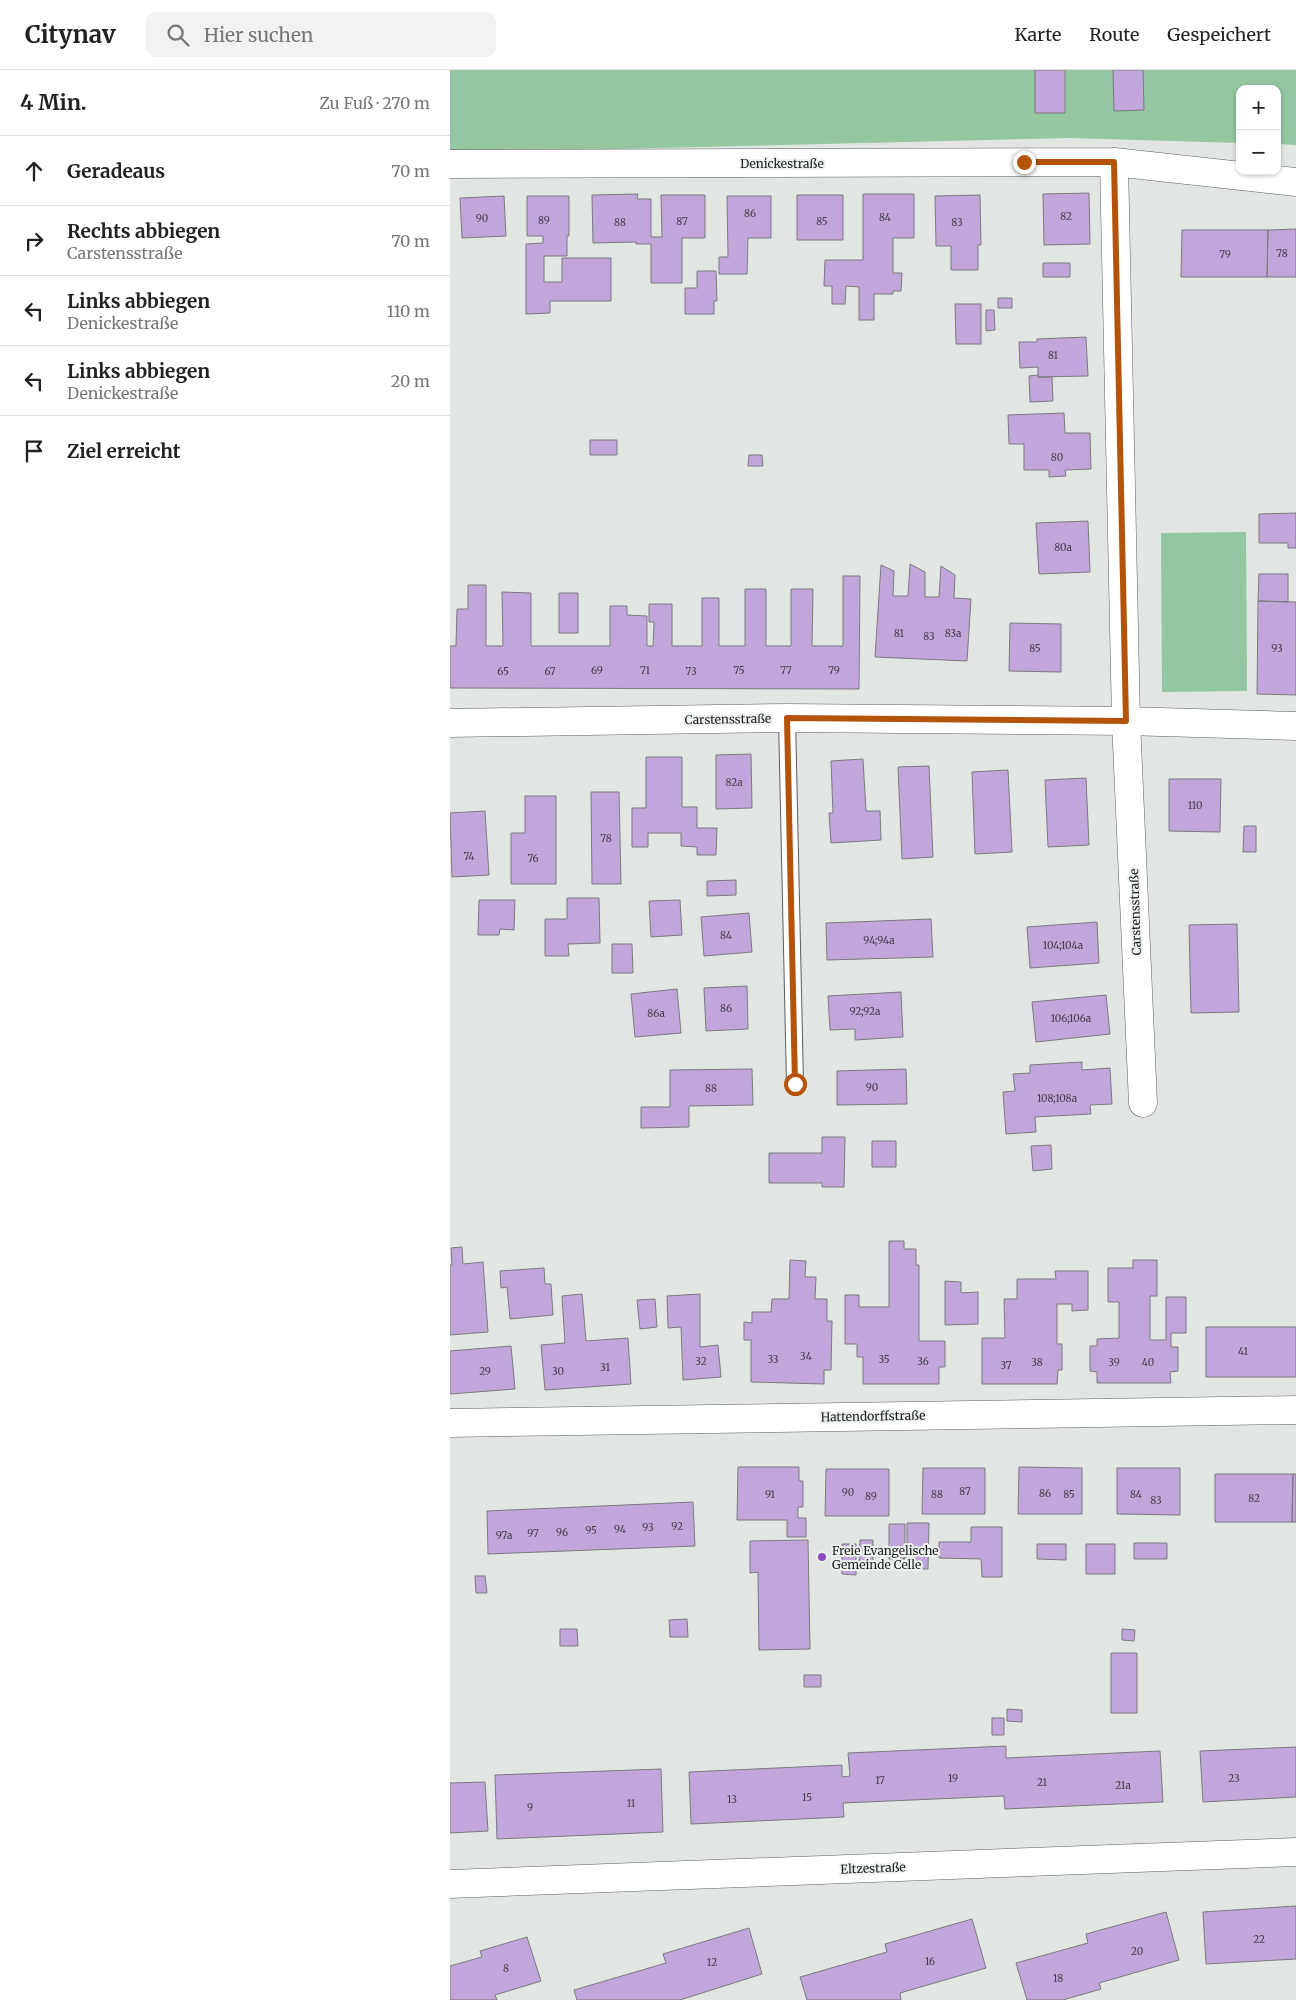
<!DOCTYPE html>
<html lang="de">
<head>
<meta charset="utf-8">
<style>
	:root { --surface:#fff; --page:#f2f2f2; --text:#222; --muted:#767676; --line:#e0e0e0 }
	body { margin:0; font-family:Merriweather,serif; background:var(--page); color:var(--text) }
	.controls { position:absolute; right:15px; top:15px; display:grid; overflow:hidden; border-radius:10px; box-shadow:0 1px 4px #0004 }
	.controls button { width:45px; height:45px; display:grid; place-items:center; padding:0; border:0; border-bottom:1px solid var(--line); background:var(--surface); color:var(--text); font:25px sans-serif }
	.stop { position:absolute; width:15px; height:15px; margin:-11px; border:4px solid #b45309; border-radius:50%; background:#fff }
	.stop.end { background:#b45309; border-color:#fff; box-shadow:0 1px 5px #0008 }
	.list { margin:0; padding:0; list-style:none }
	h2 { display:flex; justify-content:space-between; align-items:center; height:65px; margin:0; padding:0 20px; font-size:21px }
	h2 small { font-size:16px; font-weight:400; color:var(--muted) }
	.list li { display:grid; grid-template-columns:32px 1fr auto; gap:15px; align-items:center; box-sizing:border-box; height:70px; padding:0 20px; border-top:1px solid var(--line) }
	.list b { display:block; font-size:19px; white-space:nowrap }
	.list p { margin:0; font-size:16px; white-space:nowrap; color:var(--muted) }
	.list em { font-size:16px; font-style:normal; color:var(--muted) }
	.icon { flex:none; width:28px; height:28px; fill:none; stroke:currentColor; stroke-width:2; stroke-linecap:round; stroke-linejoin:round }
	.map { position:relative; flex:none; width:846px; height:1930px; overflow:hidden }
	header { display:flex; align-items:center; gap:30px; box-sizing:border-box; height:70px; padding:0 25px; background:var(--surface); border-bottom:1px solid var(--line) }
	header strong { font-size:24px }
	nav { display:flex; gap:28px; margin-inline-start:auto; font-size:18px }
	.search { width:350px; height:45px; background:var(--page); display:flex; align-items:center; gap:12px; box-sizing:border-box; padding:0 18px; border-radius:10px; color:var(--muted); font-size:19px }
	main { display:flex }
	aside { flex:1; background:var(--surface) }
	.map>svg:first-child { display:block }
</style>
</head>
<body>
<header>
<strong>Citynav</strong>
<div class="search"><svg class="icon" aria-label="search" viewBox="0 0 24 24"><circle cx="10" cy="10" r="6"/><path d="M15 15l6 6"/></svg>Hier suchen</div>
<nav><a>Karte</a><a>Route</a><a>Gespeichert</a></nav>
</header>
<main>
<aside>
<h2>4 Min.<small>Zu Fuß · 270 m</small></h2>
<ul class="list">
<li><svg class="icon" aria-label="ahead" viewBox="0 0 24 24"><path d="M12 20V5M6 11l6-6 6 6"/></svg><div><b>Geradeaus</b></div><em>70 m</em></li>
<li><svg class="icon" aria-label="right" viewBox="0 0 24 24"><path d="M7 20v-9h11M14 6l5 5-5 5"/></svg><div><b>Rechts abbiegen</b><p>Carstensstraße</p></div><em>70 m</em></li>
<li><svg class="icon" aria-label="left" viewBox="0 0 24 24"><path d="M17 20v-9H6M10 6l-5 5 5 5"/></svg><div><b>Links abbiegen</b><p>Denickestraße</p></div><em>110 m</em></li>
<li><svg class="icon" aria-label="left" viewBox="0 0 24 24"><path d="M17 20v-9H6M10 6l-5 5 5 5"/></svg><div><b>Links abbiegen</b><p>Denickestraße</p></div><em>20 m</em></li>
<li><svg class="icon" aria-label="arrive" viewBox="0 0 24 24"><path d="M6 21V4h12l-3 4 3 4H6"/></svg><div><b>Ziel erreicht</b></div></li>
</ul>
</aside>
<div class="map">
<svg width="846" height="1930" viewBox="0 0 846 1930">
	<rect width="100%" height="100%" fill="#e2e6e3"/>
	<!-- green -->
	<path fill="#93c6a1" d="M0,0h846v75l-19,-1v-55h-37v54l-170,-5 -620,15z
		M796,462l1,159 -85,1 -1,-159z"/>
	<!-- building -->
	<path fill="#c1a6dc" stroke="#7b7a7d" d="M585,0h30v43h-30z
		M663,0h30l1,40 -30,1z
		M639,123l1,51 -46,1 -1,-51z
		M188,124l-1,5h14v38h11l-1,-42h44v43h-23v45h-31v-39h-15v-2l-43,1 -1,-48z
		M413,124h51v44h-21v35h9l-1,18h-8v3h-19v26h-15v-33l-13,-1 -1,18h-13v-18h-8l1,-26h38z
		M347,125h46v45h-46z
		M530,125l1,50h-3v25h-27v-24h-15l-1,-50z
		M54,126l2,40 -44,2 -2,-40z
		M77,126h42v40h-2v20h-23v26h18v-24h49v43h-61v12l-24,1v-70l17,-1v-7h-16z
		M277,126h44v42h-23l-1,36h-28v-17h9z
		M846,159v48h-29l1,-47z
		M732,160h86l-1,47h-86z
		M593,193h27v14h-27z
		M247,201h19l1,30h-3v13h-29v-26h12z
		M548,228h14v10h-14z
		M505,234h26v40h-25z
		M536,240h8l1,20 -9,1z
		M636,267l2,39 -50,1v-10l-18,1 -1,-26h18v-3z
		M588,305v2h14l1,24 -23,1 -1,-26z
		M614,343l1,20h25l1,36 -26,1 1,6 -17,1v-7h-25v-26h-15l-1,-29z
		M140,370h27v15h-27z
		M299,385h13l1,11h-15z
		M846,443v35h-8v-5h-29v-29z
		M638,451l2,51 -51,2 -3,-51z
		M460,494l15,8v25h14l2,-31 14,9 -1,23 17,1 -4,62 -92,-4 6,-92 13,6 -1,25h15z
		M809,504h29v28l-30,-1z
		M393,506h17l-1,113 -409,-1v-42h6l1,-37h11v-24h18v61h17l-1,-54 29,1v53h79v-40h17v9l20,1v30h6l1,-24h-5v-18h23v42h30v-48h17v48h26v-57h21v57h25v-57h22l-1,57h31z
		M109,523h19v40h-19z
		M808,531l38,1v93l-39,-1z
		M560,553l51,1v48l-52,-1z
		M301,684l1,54 -36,1v-54z
		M196,687h36v50h15v21h20l-1,27h-19v-8l-16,-1v-13h-33v14h-16v-39h14z
		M413,689l3,52h14l1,29 -50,3 -2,-30h4l-2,-52z
		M479,696l4,91 -31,2 -4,-92z
		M558,700l4,82 -37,2 -3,-82z
		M636,708l3,67 -41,2 -3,-67z
		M719,709h52l-1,53 -51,-1z
		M141,722h28l2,92h-29z
		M75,726h31v88h-45v-51h14z
		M35,741l4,64 -37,2 -2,-64z
		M794,756h12v26h-13z
		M286,810v15l-29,1v-15z
		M117,828h32l1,45 -32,1 1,12h-24v-37h22z
		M29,830h36l-1,30 -14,-1 -1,6h-21z
		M230,830l2,35 -31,2 -2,-36z
		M299,843l3,39 -48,4 -3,-39z
		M481,849l2,38 -106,3 -1,-37z
		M647,852l2,41 -69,5 -3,-41z
		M787,854l2,88 -48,1 -2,-88z
		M162,874h20l1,29h-21z
		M297,916l1,43 -42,2 -2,-43z
		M227,919l4,44 -46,4 -4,-43z
		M451,922l2,45 -48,3v-11l-25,1 -2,-34z
		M656,925l4,39 -74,8 -4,-40z
		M632,992v8l28,-2 2,36 -22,1 1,9 -56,3 1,15 -30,2 -3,-42 12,-1 -2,-17 17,-1v-8z
		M302,999l1,36 -64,1v21l-48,1v-21h29v-37z
		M456,999l1,35 -70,1v-34z
		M372,1067h23l-1,50h-22v-4h-53v-30h53z
		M422,1071h24v26h-24z
		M601,1075l1,24 -19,2 -2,-25z
		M439,1171h15v8h12v16h3v76h26v26h-6v17h-76v-27h-6v-13h-12v-49h14v12h30z
		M12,1177l1,17 20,-2 5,70 -38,3v-70h2l-1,-17z
		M340,1190l16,1 -1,16h11l-1,22h12v22h5l-1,49h-7v14l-73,-2v-42h-7v-18l8,1v-11h19l1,-13h17z
		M683,1190h24v36h-7v44h16v-43h20v36h-15v14h7v24l-8,1 1,11h-74v-11l-7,-1v-25h7v-7l22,-1v-36h-11v-34h25z
		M94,1198l1,16h6l2,31 -43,4 -3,-32 -6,1 -1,-17z
		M605,1201h33v39l-16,1v-7h-15v40h5v26h-4l-1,14h-75v-46h23l-1,-39h13v-20h39z
		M495,1211l16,1v11l17,-1v32l-33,1z
		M132,1224l4,47 42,-3 3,46 -86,6 -4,-45 24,-2 -3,-47z
		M250,1224v53l18,-2 3,32 -38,3 -2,-53 -13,1 -1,-32z
		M205,1229l2,28 -17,2 -3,-29z
		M756,1257h90v50h-90z
		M61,1276l4,43 -65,5v-43z
		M288,1397h61v14h4v26h-5v11h8v19h-19v-17h-50z
		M569,1397l63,1v46h-64z
		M473,1398h62v46h-63z
		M667,1398h63v47l-63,-1z
		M376,1399h63v47h-64z
		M765,1404h78l-1,48h-77z
		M843,1404h3v48h-4z
		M243,1432l2,44 -207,8 -1,-43z
		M457,1453h22l-1,46h-21z
		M439,1454h16v35h-16z
		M521,1457h31v50h-20l-1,-18 -42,-1v-16h32z
		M358,1470l2,109 -51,1 -1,-78 -8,1v-32z
		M410,1470h13v26h-14z
		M684,1473h33v16h-33z
		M392,1474h14v31l-14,-1z
		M587,1474h29v16l-29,-1z
		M636,1474h29v30h-29z
		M25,1506h10l2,17h-11z
		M237,1549l1,18h-18l-1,-17z
		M110,1559h17l1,17h-18z
		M672,1559l13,1 -1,11 -12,-1z
		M661,1583h26v60h-26z
		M354,1605h17v12h-17z
		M557,1639l15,1v12l-15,-1z
		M542,1648h12v17h-12z
		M556,1676v12l154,-7 3,51 -158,7 -1,-13 -161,7 1,14 -153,7 -2,-52 153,-7v12l8,-1 -2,-23z
		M846,1677v50l-93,5 -3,-51z
		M211,1699l2,63 -166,7 -2,-64z
		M35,1712l3,49 -38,2v-50z
		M846,1836v53l-90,5 -3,-52z
		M716,1842l13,48 -80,23 2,6 -38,11h-36l-11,-37 72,-20 -2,-9z
		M522,1849l14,49 -86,25 1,7h-94l-7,-23 87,-25 -2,-8z
		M299,1858l13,46 -82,26h-103l-3,-10 92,-27 -3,-9z
		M77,1867l14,44 -46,14 2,5h-47v-34l32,-9 -2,-6z"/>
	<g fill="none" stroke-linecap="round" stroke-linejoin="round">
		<!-- service casing -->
		<g stroke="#5b5e5c" stroke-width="18">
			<path id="service" d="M337,648l8,366"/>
		</g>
		<!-- minor casing -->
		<g stroke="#5b5e5c" stroke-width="29">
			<path id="minor" d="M664,92l12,559 17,382
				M0,94l664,-2 182,20
				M0,653l337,-5 339,3 170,5
				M0,1353l846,-13
				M0,1814l846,-32"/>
		</g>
		<!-- service -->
		<use href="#service" stroke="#fff" stroke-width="16"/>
		<!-- minor -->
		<use href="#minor" stroke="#fff" stroke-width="28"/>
	</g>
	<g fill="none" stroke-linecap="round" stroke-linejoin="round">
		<!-- route -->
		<path stroke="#b45309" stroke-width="6" d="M345,1014l-8,-366 339,3 -12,-559h-90"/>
	</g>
	<!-- markers -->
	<circle fill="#8e4dc2" stroke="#eff3f0" stroke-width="2" cx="372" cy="1487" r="5"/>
	<g text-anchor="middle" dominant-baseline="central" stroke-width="4" stroke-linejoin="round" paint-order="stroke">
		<!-- number labels -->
		<g font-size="10" fill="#443e4a">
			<text x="300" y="143">86</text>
			<text x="616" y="146">82</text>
			<text x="435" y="147">84</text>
			<text x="32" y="148">90</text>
			<text x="94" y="150">89</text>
			<text x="232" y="151">87</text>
			<text x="372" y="151">85</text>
			<text x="170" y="152">88</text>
			<text x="507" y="152">83</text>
			<text x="832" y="183">78</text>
			<text x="775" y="184">79</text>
			<text x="603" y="285">81</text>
			<text x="607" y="387">80</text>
			<text x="613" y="477">80a</text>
			<text x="449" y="563">81</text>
			<text x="503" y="563">83a</text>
			<text x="479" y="566">83</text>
			<text x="585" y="578">85</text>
			<text x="827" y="578">93</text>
			<text x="147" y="600">69</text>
			<text x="195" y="600">71</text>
			<text x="289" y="600">75</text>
			<text x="336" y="600">77</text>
			<text x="384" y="600">79</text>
			<text x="53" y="601">65</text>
			<text x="100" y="601">67</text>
			<text x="241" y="601">73</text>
			<text x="284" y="712">82a</text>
			<text x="745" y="735">110</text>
			<text x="156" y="768">78</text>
			<text x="19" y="786">74</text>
			<text x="83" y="788">76</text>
			<text x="276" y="865">84</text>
			<text x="429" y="870">94;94a</text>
			<text x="613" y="875">104;104a</text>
			<text x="276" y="938">86</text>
			<text x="415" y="941">92;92a</text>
			<text x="206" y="943">86a</text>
			<text x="621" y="948">106;106a</text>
			<text x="422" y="1017">90</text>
			<text x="261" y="1018">88</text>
			<text x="607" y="1028">108;108a</text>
			<text x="793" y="1281">41</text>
			<text x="356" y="1286">34</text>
			<text x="323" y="1289">33</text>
			<text x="434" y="1289">35</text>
			<text x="251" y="1291">32</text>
			<text x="473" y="1291">36</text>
			<text x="587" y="1292">38</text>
			<text x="664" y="1292">39</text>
			<text x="698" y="1292">40</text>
			<text x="556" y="1295">37</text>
			<text x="155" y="1297">31</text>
			<text x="35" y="1301">29</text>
			<text x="108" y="1301">30</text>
			<text x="515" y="1421">87</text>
			<text x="398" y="1422">90</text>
			<text x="595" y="1423">86</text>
			<text x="320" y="1424">91</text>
			<text x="487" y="1424">88</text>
			<text x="619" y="1424">85</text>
			<text x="686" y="1424">84</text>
			<text x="421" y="1426">89</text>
			<text x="804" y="1428">82</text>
			<text x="706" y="1430">83</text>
			<text x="227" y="1456">92</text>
			<text x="198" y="1457">93</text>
			<text x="170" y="1459">94</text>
			<text x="141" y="1460">95</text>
			<text x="112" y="1462">96</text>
			<text x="83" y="1463">97</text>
			<text x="54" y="1465">97a</text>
			<text x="503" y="1708">19</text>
			<text x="784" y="1708">23</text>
			<text x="430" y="1710">17</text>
			<text x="592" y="1712">21</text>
			<text x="673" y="1715">21a</text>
			<text x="357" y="1727">15</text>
			<text x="282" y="1729">13</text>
			<text x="181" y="1733">11</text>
			<text x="80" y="1737">9</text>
			<text x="809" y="1869">22</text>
			<text x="687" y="1881">20</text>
			<text x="480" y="1891">16</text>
			<text x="262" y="1892">12</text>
			<text x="56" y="1898">8</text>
			<text x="608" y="1908">18</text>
		</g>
		<!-- street labels -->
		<g font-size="12" fill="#1a1b1a" stroke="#eff3f0">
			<text x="332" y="93">Denickestraße</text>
			<text transform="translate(278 649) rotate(-1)">Carstensstraße</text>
			<text transform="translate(685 842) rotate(-92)">Carstensstraße</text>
			<text transform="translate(423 1346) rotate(-1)">Hattendorffstraße</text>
			<text transform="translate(423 1798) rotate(-2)">Eltzestraße</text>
		</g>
		<!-- poi labels -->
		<g font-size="12" fill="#1a1b1a" stroke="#eff3f0" text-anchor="start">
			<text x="382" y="1480">Freie Evangelische<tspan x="382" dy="14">Gemeinde Celle</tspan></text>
		</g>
	</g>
</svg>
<div class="controls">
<button>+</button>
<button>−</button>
</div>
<div class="stop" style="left:345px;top:1014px"></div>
<div class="stop end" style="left:574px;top:92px"></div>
</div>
</main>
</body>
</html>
